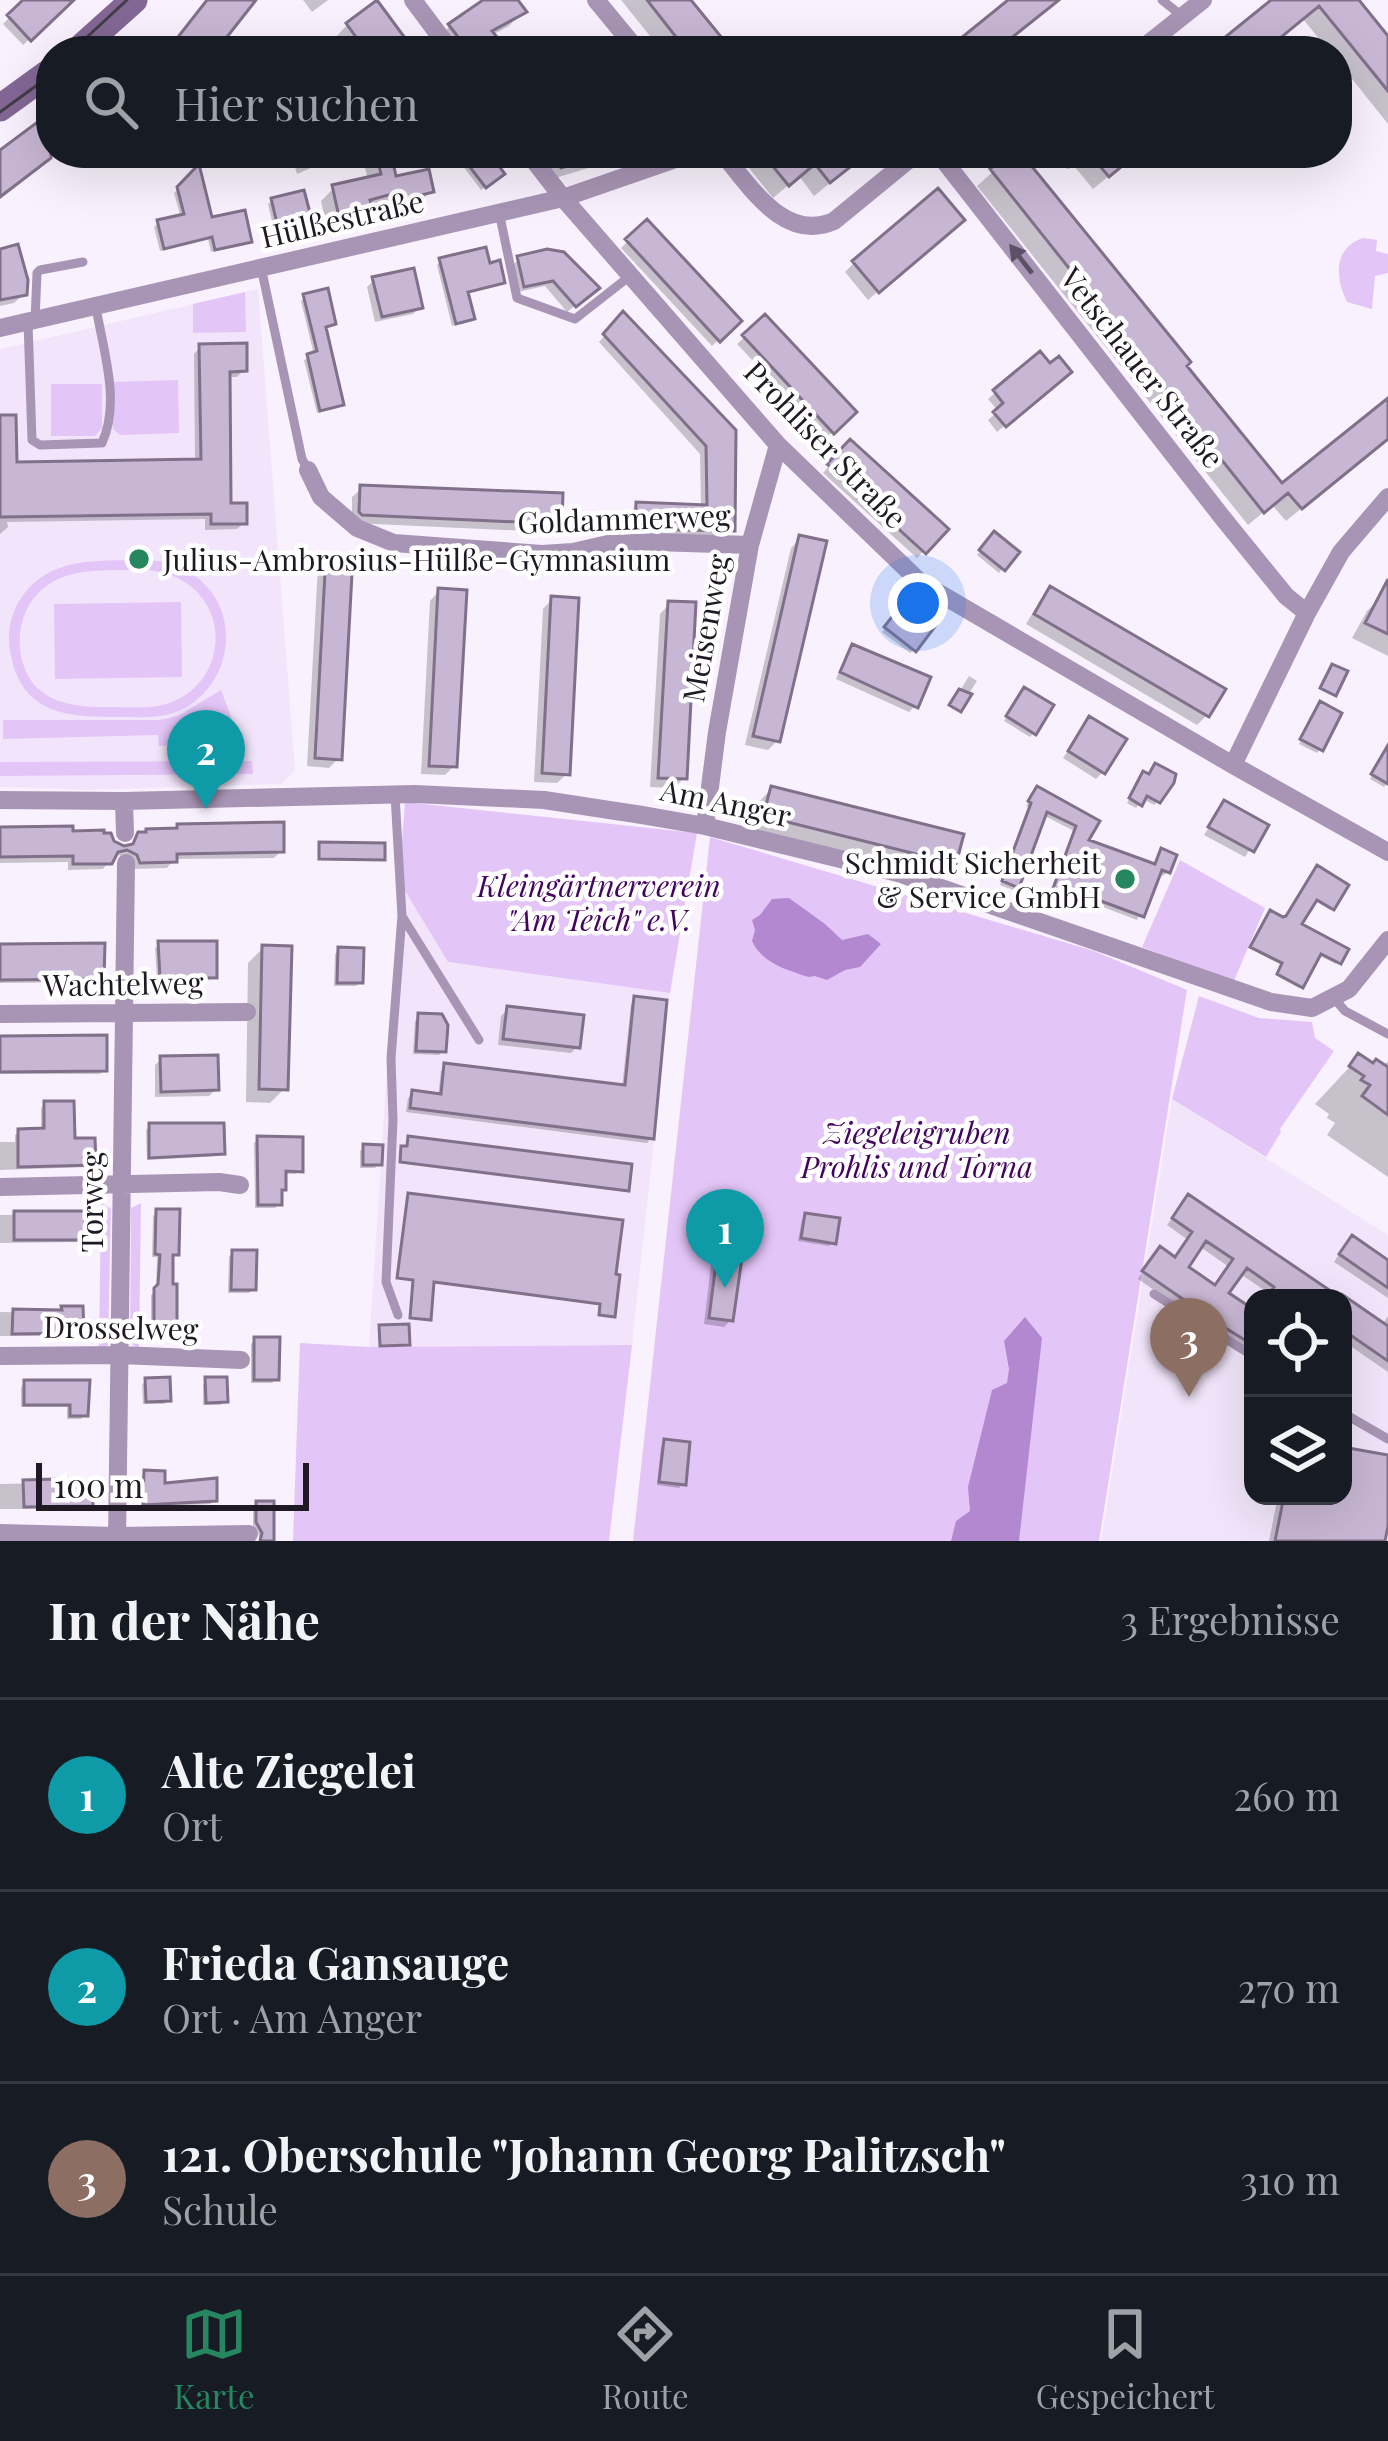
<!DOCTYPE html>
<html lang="de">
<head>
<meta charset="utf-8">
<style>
	:root { --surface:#171b24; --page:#20242c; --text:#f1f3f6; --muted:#9ea1a6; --line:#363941; --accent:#26865f }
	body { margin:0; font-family:"Playfair Display",serif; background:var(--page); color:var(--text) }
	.controls { position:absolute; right:36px; bottom:36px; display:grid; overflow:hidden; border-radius:24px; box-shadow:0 12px 48px #0002 }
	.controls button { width:108px; height:108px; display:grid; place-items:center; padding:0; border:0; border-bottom:3px solid var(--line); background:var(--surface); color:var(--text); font:60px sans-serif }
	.scale { position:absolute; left:36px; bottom:30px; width:273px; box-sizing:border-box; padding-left:12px; border:6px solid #1f1924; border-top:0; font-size:33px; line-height:42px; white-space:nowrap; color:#1f1924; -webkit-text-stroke:9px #fff; paint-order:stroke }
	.you { position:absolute; left:918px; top:603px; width:42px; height:42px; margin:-30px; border:9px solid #fff; border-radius:50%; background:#1a73e8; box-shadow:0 0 0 18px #1a73e833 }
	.badge { display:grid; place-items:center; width:78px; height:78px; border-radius:50%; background:var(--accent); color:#fff; font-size:39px; font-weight:700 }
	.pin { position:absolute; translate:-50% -99px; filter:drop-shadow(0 3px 6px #0008) }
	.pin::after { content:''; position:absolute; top:63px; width:42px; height:36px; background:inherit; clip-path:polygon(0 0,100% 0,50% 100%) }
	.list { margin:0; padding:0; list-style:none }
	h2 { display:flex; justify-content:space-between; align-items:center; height:156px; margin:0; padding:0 48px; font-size:51px }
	h2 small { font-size:39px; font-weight:400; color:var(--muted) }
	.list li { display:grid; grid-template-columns:78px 1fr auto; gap:36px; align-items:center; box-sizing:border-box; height:192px; padding:0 48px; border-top:3px solid var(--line) }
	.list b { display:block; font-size:45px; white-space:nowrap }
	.list p { margin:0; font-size:39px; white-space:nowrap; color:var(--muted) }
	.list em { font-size:39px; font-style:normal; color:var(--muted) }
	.icon { flex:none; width:66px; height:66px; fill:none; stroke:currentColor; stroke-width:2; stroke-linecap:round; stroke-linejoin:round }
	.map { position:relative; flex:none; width:1388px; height:1541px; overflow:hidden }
	.search { position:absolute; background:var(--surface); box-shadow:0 12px 48px #0002; left:36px; right:36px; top:36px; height:132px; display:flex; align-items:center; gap:30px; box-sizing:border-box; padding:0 42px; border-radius:48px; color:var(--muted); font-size:45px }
	.sheet { height:732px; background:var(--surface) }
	nav { display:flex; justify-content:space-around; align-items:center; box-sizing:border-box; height:168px; border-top:3px solid var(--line); background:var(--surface); font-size:33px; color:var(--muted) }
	nav a { display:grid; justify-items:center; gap:6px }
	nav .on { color:var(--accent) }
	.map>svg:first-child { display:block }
</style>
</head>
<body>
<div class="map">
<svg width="1388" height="1541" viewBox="0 0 1388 1541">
	<rect width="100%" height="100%" fill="#f9f2fe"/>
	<!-- built -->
	<path fill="#f2e5fb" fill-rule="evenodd" d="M258,289l37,481 -13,14 -194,6 -88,-3v-438z
		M399,881l49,81 222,31 -38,352 -263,2z
		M1172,1099l216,136v306h-287zM1253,1298h90v198h-90z"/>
	<!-- green -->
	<path fill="#e4c5f8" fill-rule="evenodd" d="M1363,238l14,2 -1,11 12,3v19l-13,3 -3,33 -25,-7c-12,-24 -14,-54 16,-64z
		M245,292l1,40 -53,1v-29z
		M178,380l1,53 -59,2 -7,-6 -1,-47z
		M51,384h51v44l-7,8h-44z
		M149,560c28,2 54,15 68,41 21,39 4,90 -36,109 -19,9 -42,7 -63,7 -49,0 -95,-2 -107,-61 -4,-18 -2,-37 7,-53 28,-49 82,-42 131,-43zM148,570c25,3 47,13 60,37 19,37 1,83 -39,96 -17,6 -37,4 -55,4 -40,1 -84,-3 -93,-52 -3,-16 -1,-30 5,-44 23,-48 78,-40 122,-41z
		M181,602l1,75 -127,2 -1,-75z
		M221,690l11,29 -1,24 -72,3 -1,-11 -155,4v-19h156l19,-4z
		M252,761l1,13 -253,2v-14z
		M405,802l292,31 -27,160 -222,-31 -49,-81z
		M710,837l384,114 93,39 -88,551h-466z
		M1180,860l85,48 -32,75 -91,-36z
		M1199,996l60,22 53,4 3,16 19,13 -54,78 1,3 -15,25 -94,-58z
		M101,1202l10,7 -3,137 -9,5z
		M141,1203l-2,146 -9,-6 1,-135z
		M300,1343l69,4 263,-2 -23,196h-316z"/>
	<!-- water -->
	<path fill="#b488d0" d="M789,898l36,26 17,16 26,-6 13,10 -21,23 -15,3 -18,10 -12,-4 -6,1c-22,-7 -47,-14 -57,-36l3,-11 -3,-10 8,-5 12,-16z
		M1025,1317l17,21 -23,203h-68l5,-20 14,-10 -2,-24 24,-97 15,-7 2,-14 -5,-28z"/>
	<!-- shadow -->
	<path fill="#0003" fill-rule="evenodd" d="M27,0h44l-48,45 -20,-21z
		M303,0h25l-16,12z
		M489,0h26l8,11 -14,15 -17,9 13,16h-61l-8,-11 14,-14z
		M621,0h66l35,51h-60z
		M1275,0h80l33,41v83l-51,-64v-9h-8l-26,-32 -40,32h-50z
		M347,25l54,13 -13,13h-47l-8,-11z
		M291,153h16l4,15 -14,6z
		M375,153h13l6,26 37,12 -13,13 -29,7 -2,-8 -18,5 -12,14 -30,6 -6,-27 13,-13 34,-8 -4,-16z
		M453,153h32l13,25 -17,12z
		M523,153h103l-4,5 -77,23z
		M737,153h130l-53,43 -15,-20 -26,22z
		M1014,153h4l264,335 106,-86v36l-102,83 -14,-16 -24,20 -271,-339z
		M1087,153h50l-44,36 -19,-23z
		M198,170l11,51 39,20 -4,4 -33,7 -3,-13 -48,12 -6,-24 4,-4 23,-5 -7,-25z
		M272,201l38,26 -4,4 -30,7 -8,-34z
		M647,223l91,98 -26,25 -91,-98z
		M951,229l-83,71 -23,-28 9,-9z
		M0,252l24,42 -10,9 -14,3z
		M519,259l70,36 -22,17 -22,-26 -27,6 -6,-26z
		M441,261l47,5 13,16 -4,4 -31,8 6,24 -4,4 -16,4 -15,-61z
		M374,280l46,27 -7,7 -38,8 -8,-35z
		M305,297l28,26 -10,5 18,76 -4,4 -20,5 -13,-53 10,-5 -13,-54z
		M623,316l110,115 -1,99 -7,7 -95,-2v-23l7,-7 64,2 -1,-53 -101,-112z
		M765,318l88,94 -27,26 -89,-94z
		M200,347l44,23 -7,7h-10l1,129 16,17 -7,6 -32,1v-11l-198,3 1,5 -8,7v-116l14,47 181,-3 -1,-108z
		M1040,355l22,23 -65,54 -9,-12 10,-9 -10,-12z
		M850,443l94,86 -27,29 -94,-85z
		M362,488l197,34 -9,10 -198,-9v-26z
		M995,535l21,17 -17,21 -22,-18z
		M800,538l-22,202 -10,10 -23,-5 46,-197z
		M328,557l11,201 -10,10 -22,-2 11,-200z
		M1051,589l156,126 -10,10 -171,-101 15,-25z
		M439,591l15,175 -9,9 -24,-1 9,-173z
		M1382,596l6,4v56l-36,-18 15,-27z
		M552,599l15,175 -10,9 -23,-1 9,-173z
		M906,603l8,47 -4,3 -28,-21z
		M669,604l15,174 -10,10 -24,-1 10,-173z
		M853,647l62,59 -6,6 -73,-33 11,-26z
		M969,676l8,5 -19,30 -8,-4z
		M1020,694l14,39 -4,4 -26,-16z
		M1316,709l5,40 -4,4 -18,-9z
		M1089,720l14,52 -7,7 -33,-21z
		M1388,757v26l-4,4 -14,-8 11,-20z
		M1140,779l18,22 -4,4 -11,-6 -7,9 -9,-5z
		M771,789l182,73 -15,15 -188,-46 7,-27z
		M1034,794l62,28 -11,19 68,26 8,-15 6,20 -4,4 -6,-2 -20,46 -68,-26 -8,16 -14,-5 27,-74 -31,-16 -26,71 -4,4 -13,-5 29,-78 -3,-1z
		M1224,804l41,22 -20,31 -41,-22z
		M178,827l103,24 -7,7 -100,1 -7,9 -34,1 -2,-7 -12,-7 -6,2 -10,12 -35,1v-8l-68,1v-33l70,4 42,9 12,7 7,-2 9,-13 33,-4z
		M1315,871l17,37 -2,2 -17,-10 -15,26 40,36 -2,2 -18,-9 -19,33 -22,-12 6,-10 -32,-17 17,-33 18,3z
		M159,944l55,32 -4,4h-53l-2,-32z
		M0,947l101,31 -4,4 -97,1z
		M263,948l22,140 -15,15 -24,-1 2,-139z
		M339,951l21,31 -4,4h-22l1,-32z
		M635,999l16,139 -4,5 -241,-31 2,-14 5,-4 25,3 3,-26 4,-5 177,22 9,-84z
		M508,1009l69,38 -6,6 -73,-8 3,-29z
		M419,1016l24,35 -4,4 -26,-1 2,-33z
		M0,1039l104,31 -4,4h-100z
		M1359,1057l13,9 10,1 6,-6v116l-61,-42 8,-12 -8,-5 2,-4 -14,-10z
		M161,1059l55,30 -7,7 -54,1v-32z
		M45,1104l48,60 -4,3 -89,3v-28h15v-7l4,-3 22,-1v-23z
		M150,1126l72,26 -4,4 -71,4 -1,-30z
		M258,1139l42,31 -4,4h-13l-4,30 -4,4h-20l-1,-65z
		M364,1148l15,16 -4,4h-15v-17z
		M401,1150l225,40 -226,-27z
		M1182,1204l154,94 -66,-4 -31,-21 -14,21 28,19v45l-115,-79 15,-23 21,3 14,-19 -21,-15zM1199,1246l30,21 -15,21 -29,-21z
		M157,1212l19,41 -4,4 2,75 -4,4h-19v-41l5,-4 1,-34h-5l1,-41z
		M82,1214l-1,24 -4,4 -77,1v-28z
		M806,1216l27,26 -4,4 -31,-5 4,-21z
		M1345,1245l43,18v35l-54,-36z
		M233,1253l20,36 -4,4h-21l1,-36z
		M718,1258l13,62 -7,7 -20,-3 7,-59z
		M1343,1303l39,22 6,-9v56l-45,-31z
		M63,1309l18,23 -4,4h-77v-24l58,1z
		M255,1340l21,39 -4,4h-21v-39z
		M207,1380l18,21 -4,4h-18v-21z
		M146,1381l22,19 -4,4h-21l-1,-19z
		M25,1383h62l-2,32 -4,4h-14v-12h-46v-20z
		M665,1443l18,41 -4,4 -22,-3 4,-38z
		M1343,1450l45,8v52l-6,31h-113l9,-45h65z
		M145,1473l17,14 52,13 -4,4 -69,3v-30z
		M51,1483l39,22 -4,4h-86v-25z
		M257,1504l14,37h-11l-2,-9 -5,-5v-19z"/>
	<!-- building -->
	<path fill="#c8b7d4" stroke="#80708a" stroke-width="3" fill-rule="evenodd" d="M23,0h51l-43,41 -24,-26z
		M207,0h49l-40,51h-49z
		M377,0l28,38 -18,13h-21l-20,-28z
		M483,0h35l9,12 -35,19 16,20h-39l-21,-27z
		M647,0h44l31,38 -4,3 8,10h-39z
		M1008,0h51l-64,51h-50z
		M1271,0h88l29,36v55l-69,-85 -55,45h-56z
		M51,112v46l-51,39v-47z
		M376,153h15l5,23 33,-7 5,23 -33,8 -2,-8 -29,8 3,10 -34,7 -7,-32 49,-11z
		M459,153h30l16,21 -19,14z
		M549,153h49v3l-37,12z
		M762,153h106l-38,30 -15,-19 -26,22z
		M1009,153h12l170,209 -4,4 95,117 106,-85v41l-86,70 -14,-16 -24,20 -274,-344z
		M1089,153h49l-29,24z
		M199,164l13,53 33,-7 7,32 -37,8 -3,-13 -48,12 -7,-29 27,-6 -7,-27z
		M938,188l27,32 -86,73 -27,-32z
		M304,190l10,38 -34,8 -9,-38z
		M647,219l95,102 -22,21 -95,-103z
		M18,244l10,36 -1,15 -27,5v-51z
		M486,247l4,16 10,-3 5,23 -37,9 7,27 -19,5 -17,-66z
		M547,249l17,3 36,36 -24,19 -23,-26 -29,6 -7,-31z
		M414,268l9,40 -41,9 -10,-40z
		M328,288l8,36 -10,3 18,78 -24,6 -13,-57 10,-3 -14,-57z
		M623,311l113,119 -1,101 -100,-2 1,-27 71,3 -1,-59 -103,-112z
		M765,314l92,98 -23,22 -92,-99z
		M247,343v28l-17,1 1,131h16v21h-36v-10l-211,3v-102h16l1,47 184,-3 -2,-115z
		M1040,351l10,12 9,-7 13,16 -66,55 -13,-15 10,-9 -10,-13z
		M850,439l99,90 -23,25 -99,-90z
		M360,485l203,8 -1,31 -200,-9 -3,-3z
		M994,531l26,21 -15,19 -26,-21z
		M799,535l28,6 -47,201 -27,-6z
		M326,554l27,1 -11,205 -27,-2z
		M1388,579v55l-23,-11z
		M1050,586l176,103 -17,28 -175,-103z
		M438,588l29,2 -10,177 -28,-1z
		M551,596l28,2 -9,177 -28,-2z
		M906,599l31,25 -21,28 -32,-25z
		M668,601l28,1 -9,177 -29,-1z
		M852,644l79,33 -13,31 -78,-36z
		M1332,664l16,7 -12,25 -16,-8z
		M1024,687l30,18 -18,30 -30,-19z
		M959,689l13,5 -11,18 -12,-7z
		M1320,701l22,12 -19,38 -23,-12z
		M1089,716l38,23 -22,35 -37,-23z
		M1388,745v39l-17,-10z
		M1155,763l21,11 -2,9 -14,20 -13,-7 -5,10 -13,-8 14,-27 6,3z
		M771,786l193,48 -8,30 -193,-48z
		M1037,786l63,35 -11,19 66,24 6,-16 16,7 -7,18 -8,-3 -18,47 -70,-26 -6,16 -20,-5 28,-76 -29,-14 -28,76 -17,-7 29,-78 -3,-2z
		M1224,800l45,25 -15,27 -46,-25z
		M284,822v30l-107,2v8l-37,1 -3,-8 -10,-5 -9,2 -6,12h-39v-8l-73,1v-30l73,-1v5l31,-1v3h7l3,8 10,5 9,-2 5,-12h8v-3l31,-1v-4z
		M319,842l66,1v17l-66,-1z
		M1317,865l32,20 -15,25 -17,-10 -15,24 47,25 -8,15 -20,-10 -18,34 -26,-14 5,-11 -32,-16 20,-37 13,7 3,-1z
		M158,941h59v37l-57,-1z
		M105,943l-1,36 -104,1v-36z
		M262,945l30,1 -4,144 -29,-1z
		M338,947l26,1 -1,35h-26z
		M634,996l33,4 -13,139 -244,-31 2,-18 29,4 3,-31 181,22z
		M507,1006l77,9 -4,33 -77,-9z
		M418,1013l24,1 6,11 -2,27 -30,-1z
		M107,1035v36l-107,1v-36z
		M1358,1053l15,10 3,-4 12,8v48l-26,-19 8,-11 -9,-5 3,-4 -15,-10z
		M218,1055l1,35 -58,2 -1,-36z
		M44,1101h30l1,37h20l1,27 -78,2v-38l26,-1z
		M149,1123h75l1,31 -76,4z
		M257,1136l46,1v35l-17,-1v19h-4v15h-24z
		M408,1136l224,28 -3,27 -229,-29 1,-16h6z
		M363,1144l20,1 -1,20h-19z
		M408,1193l215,27 -7,54 4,1 -5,42 -16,-2 1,-11 -166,-22 -3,38 -21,-2 3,-38 -16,-2z
		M1188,1194l153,104h-75l8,-11 -27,-19 -18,25 24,16v36l-34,-21 -77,-53 18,-25 15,11 17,-25 -20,-14zM1206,1241l27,18 -18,26 -26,-18z
		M156,1209h24l-1,46h-6v29h4v49h-23v-45l4,-4 2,-29 -5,-1z
		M14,1211h71l-1,29h-70z
		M805,1213l35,5 -4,26 -35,-6z
		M1352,1235l36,25v28l-49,-34z
		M232,1250h25l-1,40h-25z
		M717,1255l25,3 -9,63 -24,-3z
		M1343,1295l45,31v35l-45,-31z
		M61,1306h22l1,27 -72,1 1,-25 49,1z
		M409,1324l1,21 -30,1 -1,-21z
		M254,1337h26l-1,43h-25z
		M170,1377l1,24 -25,1 -1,-24z
		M205,1377h22l1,25 -22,1z
		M24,1380h66l-2,36h-18v-11h-46z
		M664,1439l26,3 -4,43 -27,-3z
		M1343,1447l45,8v71l-3,15h-110l9,-45h59z
		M144,1470l21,1v12l52,-5v23l-74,4z
		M54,1479v3h39v24l-69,1 -1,-27z
		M256,1501h18v40h-14l2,-8 -6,-11z"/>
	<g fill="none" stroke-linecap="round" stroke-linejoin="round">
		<!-- lane -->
		<path stroke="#a895b5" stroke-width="9" d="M1162,0l20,16
			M1059,153l9,11
			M499,212l18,86 58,21 55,-43
			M261,267l41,192 6,11
			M35,321l2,-48 3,-3 43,-8
			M28,322l4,118 8,5 62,-2c19,-41 1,-93 -6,-136
			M395,795l7,121 77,124
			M1333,997l12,14 43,23
			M1154,1294l99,62
			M398,1315l-12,-33 7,-162 -2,-62 11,-142
			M1343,1413l45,26"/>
		<!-- street -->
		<path stroke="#a895b5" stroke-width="18" d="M413,0l38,51
			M596,0l42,51
			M1139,51l64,-51
			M528,153l35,45 215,247 142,137 313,183 155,87
			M722,153c28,33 62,90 112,68l83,-68
			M938,153l284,364 64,79 21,17
			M0,328l563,-130 130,-45
			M308,470l13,27 36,31 37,15 148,11 31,-2 35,-8 46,-2 96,3
			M1233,765l74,-152 34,-61 47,-55
			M0,800l124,1 291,-7 129,6 98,15 63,11 193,47 373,129 41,6 37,-19 39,-49
			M124,801l1,32
			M705,826l12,-94 33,-187 28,-100
			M0,1014l247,-2
			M0,1187l219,-5 21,3
			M0,1356l120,-1 121,5
			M0,1533l117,3 132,-2
			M117,1541l9,-678"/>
		<!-- secondary -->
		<path stroke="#836795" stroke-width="27" d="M77,51l57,-51
			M0,108l51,-37"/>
		<!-- tram -->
		<path stroke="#423c47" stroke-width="3" d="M72,51l55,-51
			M0,112l51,-37"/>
	</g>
	<!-- one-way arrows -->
	<defs><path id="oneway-solid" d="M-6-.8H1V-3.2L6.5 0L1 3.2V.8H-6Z" transform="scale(3)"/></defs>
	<use fill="#5d5165" href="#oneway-solid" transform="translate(1021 259) rotate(-128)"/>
	<!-- markers -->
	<g fill="#26865f" stroke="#fff" stroke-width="4.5">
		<circle cx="139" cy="559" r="12"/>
		<circle cx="1125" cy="879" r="12"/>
	</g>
	<g text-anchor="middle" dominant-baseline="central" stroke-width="9" stroke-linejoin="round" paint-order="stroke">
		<!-- street labels -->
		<g font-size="30" fill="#1f1924" stroke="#fff">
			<text transform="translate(342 218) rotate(-13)">Hülßestraße</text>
			<text transform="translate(1143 367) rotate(52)">Vetschauer Straße</text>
			<text transform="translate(826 444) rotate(46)">Prohliser Straße</text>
			<text transform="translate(624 518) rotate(-2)">Goldammerweg</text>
			<text transform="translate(705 628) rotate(-80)">Meisenweg</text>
			<text transform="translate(726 802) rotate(12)">Am Anger</text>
			<text transform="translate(123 983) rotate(-1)">Wachtelweg</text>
			<text transform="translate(91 1202) rotate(-90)">Torweg</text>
			<text transform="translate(121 1327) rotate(1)">Drosselweg</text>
		</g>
		<!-- poi labels -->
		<g font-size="30" fill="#1f1924" stroke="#fff" text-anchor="start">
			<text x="163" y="559">Julius-Ambrosius-Hülße-Gymnasium</text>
			<text x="1101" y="862" text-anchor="end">Schmidt Sicherheit<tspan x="1101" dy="34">&amp; Service GmbH</tspan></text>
		</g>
		<!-- park labels -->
		<g font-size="30" font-style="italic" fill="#43045e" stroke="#fff">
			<text x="599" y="885">Kleingärtnerverein<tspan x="599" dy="34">"Am Teich" e.V.</tspan></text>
			<text x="917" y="1132">Ziegeleigruben<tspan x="917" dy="34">Prohlis und Torna</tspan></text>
		</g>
	</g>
</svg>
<div class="controls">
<button><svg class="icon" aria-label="locate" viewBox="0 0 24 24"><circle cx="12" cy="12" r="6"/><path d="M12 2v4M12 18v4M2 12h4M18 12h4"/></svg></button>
<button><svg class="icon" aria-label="layers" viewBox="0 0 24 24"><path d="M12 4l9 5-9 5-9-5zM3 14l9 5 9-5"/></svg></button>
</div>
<div class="scale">100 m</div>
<div class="you"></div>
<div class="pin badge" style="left:725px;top:1288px;background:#0f9aa8">1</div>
<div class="pin badge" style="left:206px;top:809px;background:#0f9aa8">2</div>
<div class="pin badge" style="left:1189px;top:1397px;background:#8d6e63">3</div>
<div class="search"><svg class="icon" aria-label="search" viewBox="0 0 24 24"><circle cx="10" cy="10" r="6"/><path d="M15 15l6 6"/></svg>Hier suchen</div>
</div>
<section class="sheet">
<h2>In der Nähe<small>3 Ergebnisse</small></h2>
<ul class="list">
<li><span class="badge" style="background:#0f9aa8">1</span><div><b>Alte Ziegelei</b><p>Ort</p></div><em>260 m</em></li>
<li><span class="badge" style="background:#0f9aa8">2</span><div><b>Frieda Gansauge</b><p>Ort · Am Anger</p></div><em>270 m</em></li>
<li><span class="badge" style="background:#8d6e63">3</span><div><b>121. Oberschule &quot;Johann Georg Palitzsch&quot;</b><p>Schule</p></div><em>310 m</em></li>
</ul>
</section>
<nav>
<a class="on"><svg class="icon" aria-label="map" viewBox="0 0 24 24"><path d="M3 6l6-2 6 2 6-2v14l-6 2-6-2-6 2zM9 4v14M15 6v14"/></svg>Karte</a>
<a><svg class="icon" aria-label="directions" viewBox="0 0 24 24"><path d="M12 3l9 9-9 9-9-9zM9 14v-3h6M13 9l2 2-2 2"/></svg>Route</a>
<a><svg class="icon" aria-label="saved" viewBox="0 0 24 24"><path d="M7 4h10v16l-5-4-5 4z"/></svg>Gespeichert</a>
</nav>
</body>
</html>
